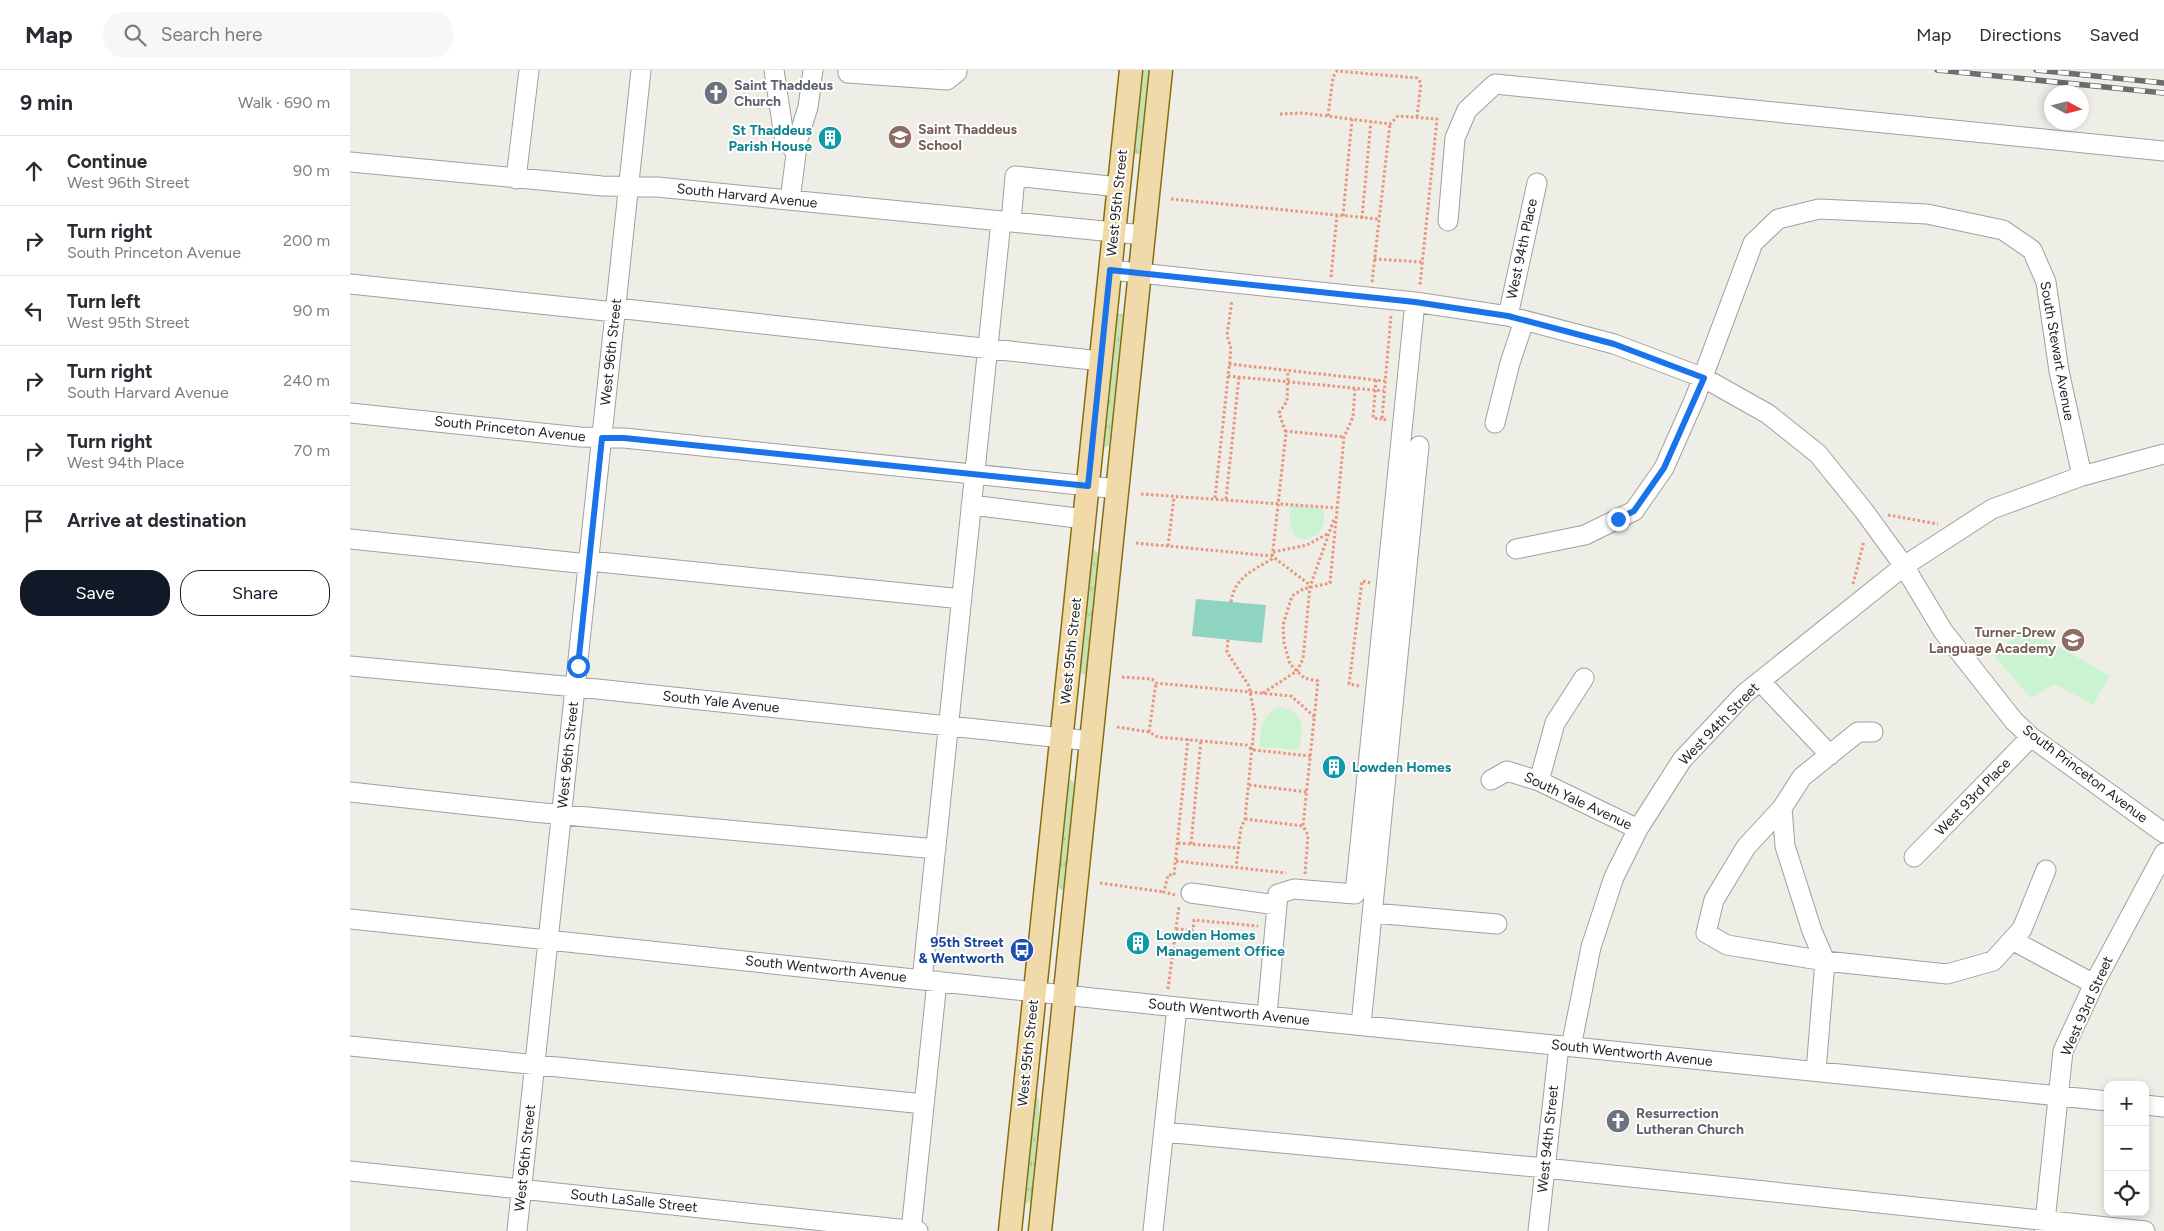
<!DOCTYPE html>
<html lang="en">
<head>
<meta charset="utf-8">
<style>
	:root { --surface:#fff; --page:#f7f7f7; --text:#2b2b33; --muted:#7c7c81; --line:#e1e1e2; --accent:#111827 }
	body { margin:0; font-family:Figtree,sans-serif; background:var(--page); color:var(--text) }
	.controls { position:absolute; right:15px; bottom:15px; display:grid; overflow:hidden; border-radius:10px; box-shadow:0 2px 8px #0003 }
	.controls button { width:45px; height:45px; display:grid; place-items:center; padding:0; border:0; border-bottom:1px solid var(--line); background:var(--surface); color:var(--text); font:25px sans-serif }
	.compass { position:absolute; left:1694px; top:15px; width:45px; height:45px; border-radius:50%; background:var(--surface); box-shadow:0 2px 8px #0003; rotate:97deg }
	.stop { position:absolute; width:15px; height:15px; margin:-11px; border:4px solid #1a73e8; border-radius:50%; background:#fff }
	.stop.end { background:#1a73e8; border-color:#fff; box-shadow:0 1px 5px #0008 }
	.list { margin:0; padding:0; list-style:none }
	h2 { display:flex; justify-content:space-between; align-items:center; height:65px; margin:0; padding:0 20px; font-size:21px }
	h2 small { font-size:16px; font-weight:400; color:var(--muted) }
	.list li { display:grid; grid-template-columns:32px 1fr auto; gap:15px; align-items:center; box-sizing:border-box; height:70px; padding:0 20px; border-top:1px solid var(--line) }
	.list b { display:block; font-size:19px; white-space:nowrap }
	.list p { margin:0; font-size:16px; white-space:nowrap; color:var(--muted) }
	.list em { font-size:16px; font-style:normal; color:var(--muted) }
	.actions { display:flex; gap:10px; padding:15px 20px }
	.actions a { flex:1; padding:11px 0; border:1px solid var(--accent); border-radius:20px; text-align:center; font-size:18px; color:var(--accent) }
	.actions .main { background:var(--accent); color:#fff }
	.icon { flex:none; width:28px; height:28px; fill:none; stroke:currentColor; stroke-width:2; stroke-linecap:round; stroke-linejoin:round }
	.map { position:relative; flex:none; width:1814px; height:1161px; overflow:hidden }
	header { display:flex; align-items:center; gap:30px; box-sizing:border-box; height:70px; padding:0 25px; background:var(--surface); border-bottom:1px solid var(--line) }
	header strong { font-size:24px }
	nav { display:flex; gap:28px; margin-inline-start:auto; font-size:18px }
	.search { width:350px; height:45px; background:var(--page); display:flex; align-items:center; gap:12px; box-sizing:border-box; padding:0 18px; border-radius:20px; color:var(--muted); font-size:19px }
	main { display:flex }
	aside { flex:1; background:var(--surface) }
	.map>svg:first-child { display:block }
</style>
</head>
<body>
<header>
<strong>Map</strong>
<div class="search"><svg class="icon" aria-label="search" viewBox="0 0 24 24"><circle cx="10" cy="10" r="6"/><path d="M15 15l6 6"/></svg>Search here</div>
<nav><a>Map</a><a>Directions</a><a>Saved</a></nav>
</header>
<main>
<aside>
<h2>9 min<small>Walk · 690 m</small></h2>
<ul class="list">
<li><svg class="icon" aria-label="ahead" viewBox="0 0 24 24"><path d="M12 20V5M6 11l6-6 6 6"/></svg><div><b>Continue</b><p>West 96th Street</p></div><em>90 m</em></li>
<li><svg class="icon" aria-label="right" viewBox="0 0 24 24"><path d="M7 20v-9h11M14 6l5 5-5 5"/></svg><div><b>Turn right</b><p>South Princeton Avenue</p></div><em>200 m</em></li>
<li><svg class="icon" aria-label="left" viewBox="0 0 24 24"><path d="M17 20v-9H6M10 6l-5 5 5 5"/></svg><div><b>Turn left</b><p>West 95th Street</p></div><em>90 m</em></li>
<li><svg class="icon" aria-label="right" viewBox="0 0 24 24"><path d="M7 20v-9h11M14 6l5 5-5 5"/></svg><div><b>Turn right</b><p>South Harvard Avenue</p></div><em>240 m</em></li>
<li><svg class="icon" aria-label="right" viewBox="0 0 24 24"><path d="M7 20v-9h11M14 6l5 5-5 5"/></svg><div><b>Turn right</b><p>West 94th Place</p></div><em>70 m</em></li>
<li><svg class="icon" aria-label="arrive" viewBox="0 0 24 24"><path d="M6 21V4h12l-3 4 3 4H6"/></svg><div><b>Arrive at destination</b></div></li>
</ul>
<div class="actions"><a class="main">Save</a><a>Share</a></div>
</aside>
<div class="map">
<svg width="1814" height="1161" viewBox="0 0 1814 1161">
	<defs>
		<pattern id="grass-tufts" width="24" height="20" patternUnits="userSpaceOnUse" patternTransform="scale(1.25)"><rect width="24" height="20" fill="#c4e2b2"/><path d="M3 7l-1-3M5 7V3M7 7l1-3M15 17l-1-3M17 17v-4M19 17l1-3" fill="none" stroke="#a8c199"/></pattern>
	</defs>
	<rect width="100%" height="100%" fill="#eeede6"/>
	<!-- grass -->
	<path fill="url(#grass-tufts)" d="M791,0h9l-8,81 -3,3 -5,-1 -1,-4z
		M769,244h4l1,4 -13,127 -5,2 -3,-3 13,-129z
		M744,480l5,4 -12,119 -3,2 -5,-3 12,-120z
		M721,710l4,5 -7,66 -3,2 3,1 -3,34 -3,2 -3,-3v-34h3l-2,-3 8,-69z
		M684,1027h3l2,3v34l-7,67 -4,2 -5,-2z"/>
	<!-- park -->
	<path fill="#c9f3d1" d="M940,435l34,4v14l-5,10c-26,18 -31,-6 -29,-28z
		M1677,559l83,47 -17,29 -38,-21 -24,14 -38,-44z
		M932,637c25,8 20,21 17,43l-39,-3c1,-18 1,-35 22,-40z"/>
	<!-- pitch -->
	<path fill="#8ed4c1" d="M846,529l70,6 -4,38 -70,-7z"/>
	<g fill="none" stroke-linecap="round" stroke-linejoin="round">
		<!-- minor casing -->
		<g stroke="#a0a0a0" stroke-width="21">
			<path id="minor" d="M424,0l10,66 12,17
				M498,0v3l99,7 10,-8v-2
				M0,92l252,24 55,1 487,48
				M166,109l13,-109
				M440,130l8,-61 10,-32 5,-37
				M1098,151l7,-83 12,-28 28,-26 669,67
				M661,152l4,-46 104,11
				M761,200l304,32 93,14 106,28 90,34 64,36 50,40 46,57 40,55 39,65 71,90 17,16 133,96
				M0,214l265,28
				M266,238l485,53
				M1158,246l29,-133
				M0,343l230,24 44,1 494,51
				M1145,353l15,-60 14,-42
				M621,435l114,14
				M0,469l238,25
				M1166,479l69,-14 49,-24 30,-43 31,-70 58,-155 25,-24 41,-10 108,5 76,16 29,20 14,32 13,89 23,105
				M239,491l373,38
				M0,596l247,23 494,52
				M1410,611l70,74
				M1141,710l16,-9 32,10 99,48
				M1189,711l16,-58 29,-45
				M0,722l183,20 403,37
				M1432,738l-36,39 -32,53 -8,33 21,12 98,16 122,13 46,-13 29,-32 24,-59
				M1564,787l117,-120
				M841,823l86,12
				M1023,843l124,11
				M0,849l827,88 931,94
				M1662,870l82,44
				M572,910l79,-759
				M917,945l11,-121 16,-5 61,5 60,-592
				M1011,955l58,-579
				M0,976l574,58
				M1221,977l20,-100 23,-70 24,-48 44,-69 62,-66 160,-128 88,-57 90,-33 82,-22
				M1466,1001l9,-110 -13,-30 -27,-85 -3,-38 20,-31 56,-45h15
				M1795,1035l19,2
				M814,1062l381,36 600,63
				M0,1101l568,60
				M167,1161l124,-1161
				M561,1161l26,-250
				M803,1161l24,-224
				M1188,1161l21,-185
				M1694,1161l19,-180 31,-67 70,-131"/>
		</g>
		<!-- major casing -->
		<g stroke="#876e12" stroke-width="25">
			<path id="major" d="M660,1161l121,-1161
				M690,1161l121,-1161"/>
		</g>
		<!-- path -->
		<path stroke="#e9947d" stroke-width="3" stroke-dasharray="2.5 2.5" stroke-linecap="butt" d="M930,44l23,-1 87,11 8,-8 39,3 -17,166
			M978,46l5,-39 4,-6 80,7 4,5 -4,34
			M821,129l207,20
			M993,146l9,-97
			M1012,148l9,-97
			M1024,189l48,3
			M981,207l6,-62
			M1022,212l18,-158
			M879,294l156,17
			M878,306l156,15
			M1026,310l-3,38 9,1
			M1036,350l-4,-1 9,-104
			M935,361l59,6
			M791,424l196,14
			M865,428l16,-149 -4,-14 5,-35
			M876,429l13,-122
			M1538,445l50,9
			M786,473l136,13 38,29
			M818,476l6,-49
			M923,482l34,-7 22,-12
			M1503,514l11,-43
			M881,532c4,-25 21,-31 41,-43l14,-126 -7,-20 8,-12 1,-31
			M878,570l-1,12 22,34 6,32 -10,101 -4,9 -5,39
			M772,607l30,2 4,4 135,13 24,21
			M1009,616l-10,-2 13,-103 9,2
			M913,623l34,-22 6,-12 7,-72 24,-68
			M767,657l32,5 9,5 88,8 7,5 58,6
			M799,662l7,-49
			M899,715l58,7
			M895,749l58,7
			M828,773l61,5
			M841,774l10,-104
			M826,791l110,12
			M955,804l3,-39 -5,-9 15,-145 -14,-3 -14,-14 -6,-21 -1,-18 9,-29 11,-7 27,-6 14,-146 9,-20 2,-28
			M750,813l64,9
			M825,825l-11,-3 4,-17h6l14,-136
			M826,859l17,1 1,-10 64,6
			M818,919l11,-83"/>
		<!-- minor -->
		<use href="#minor" stroke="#fff" stroke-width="19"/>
		<!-- major -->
		<use href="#major" stroke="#f1daa9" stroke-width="22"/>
		<!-- rail casing -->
		<g stroke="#6d6d6d" stroke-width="5.5">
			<path id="rail" d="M1587,0l227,23
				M1686,0l128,13"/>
		</g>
		<!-- rail -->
		<use href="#rail" stroke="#fff" stroke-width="4" stroke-dasharray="11" stroke-linecap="butt"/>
	</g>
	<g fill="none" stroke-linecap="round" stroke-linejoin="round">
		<!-- route -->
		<path stroke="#1a73e8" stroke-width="6" d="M228,596l24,-228h22l464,48 22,-216 305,32 93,14 106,28 90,34 -40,90 -30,43 -16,8"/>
	</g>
	<!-- icons -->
	<defs>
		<g id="church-disc" transform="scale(1.25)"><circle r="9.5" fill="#6b7280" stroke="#fff"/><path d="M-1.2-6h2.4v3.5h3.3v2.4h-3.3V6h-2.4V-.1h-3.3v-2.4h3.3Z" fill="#fff"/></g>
		<g id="school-disc" transform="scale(1.25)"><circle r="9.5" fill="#8d6e63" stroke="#fff"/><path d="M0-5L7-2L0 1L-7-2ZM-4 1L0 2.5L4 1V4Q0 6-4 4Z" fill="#fff"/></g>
		<g id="building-disc" transform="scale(1.25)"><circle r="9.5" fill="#0f9aa8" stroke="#fff"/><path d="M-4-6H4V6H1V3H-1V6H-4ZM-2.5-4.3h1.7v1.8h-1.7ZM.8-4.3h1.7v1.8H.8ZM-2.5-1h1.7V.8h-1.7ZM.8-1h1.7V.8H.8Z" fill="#fff"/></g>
		<g id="bus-disc" transform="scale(1.25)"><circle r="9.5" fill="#1a4fb4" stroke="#fff"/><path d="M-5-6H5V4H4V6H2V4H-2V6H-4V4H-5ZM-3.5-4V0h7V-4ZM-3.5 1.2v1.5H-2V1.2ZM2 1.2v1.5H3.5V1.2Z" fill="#fff"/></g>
	</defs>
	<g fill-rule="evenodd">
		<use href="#church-disc" x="366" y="23"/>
		<use href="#school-disc" x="550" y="67"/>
		<use href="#building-disc" x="480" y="68"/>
		<use href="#school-disc" x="1723" y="570"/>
		<use href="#building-disc" x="984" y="697"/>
		<use href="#building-disc" x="788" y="873"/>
		<use href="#bus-disc" x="672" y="880"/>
		<use href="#church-disc" x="1268" y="1051"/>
	</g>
	<g text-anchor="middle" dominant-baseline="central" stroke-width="4" stroke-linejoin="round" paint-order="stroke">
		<!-- worship labels -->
		<g font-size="14" font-weight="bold" fill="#5b616d" stroke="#fff" text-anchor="start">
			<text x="384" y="15">Saint Thaddeus<tspan x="384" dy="16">Church</tspan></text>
			<text x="1286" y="1043">Resurrection<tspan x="1286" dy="16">Lutheran Church</tspan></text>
		</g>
		<!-- education labels -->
		<g font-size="14" font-weight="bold" fill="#785e54" stroke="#fff" text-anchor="start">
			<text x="568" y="59">Saint Thaddeus<tspan x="568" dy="16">School</tspan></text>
			<text x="1706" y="562" text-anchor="end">Turner-Drew<tspan x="1706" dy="16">Language Academy</tspan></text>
		</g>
		<!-- culture labels -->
		<g font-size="14" font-weight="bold" fill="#0d838f" stroke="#fff" text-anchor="start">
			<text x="462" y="60" text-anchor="end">St Thaddeus<tspan x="462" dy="16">Parish House</tspan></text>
			<text x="1002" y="697">Lowden Homes</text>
			<text x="806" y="865">Lowden Homes<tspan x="806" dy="16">Management Office</tspan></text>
		</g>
		<!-- street labels -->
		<g font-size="14" fill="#1f1f1f" stroke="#fff">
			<text transform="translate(397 126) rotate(6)">South Harvard Avenue</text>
			<text transform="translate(767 133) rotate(-84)">West 95th Street</text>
			<text transform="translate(1172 179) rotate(-78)">West 94th Place</text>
			<text transform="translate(1707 281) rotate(80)">South Stewart Avenue</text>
			<text transform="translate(261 282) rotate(-84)">West 96th Street</text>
			<text transform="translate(160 359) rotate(6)">South Princeton Avenue</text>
			<text transform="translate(721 581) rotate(-84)">West 95th Street</text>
			<text transform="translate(371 632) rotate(6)">South Yale Avenue</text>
			<text transform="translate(1369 654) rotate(-46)">West 94th Street</text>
			<text transform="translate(218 685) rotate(-84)">West 96th Street</text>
			<text transform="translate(1735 704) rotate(37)">South Princeton Avenue</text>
			<text transform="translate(1623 727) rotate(-46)">West 93rd Place</text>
			<text transform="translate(1228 731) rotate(25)">South Yale Avenue</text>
			<text transform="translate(476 899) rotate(6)">South Wentworth Avenue</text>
			<text transform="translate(1737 936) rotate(-66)">West 93rd Street</text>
			<text transform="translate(879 942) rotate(6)">South Wentworth Avenue</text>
			<text transform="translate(678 983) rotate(-84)">West 95th Street</text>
			<text transform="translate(1282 983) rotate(6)">South Wentworth Avenue</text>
			<text transform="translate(1198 1069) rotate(-84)">West 94th Street</text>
			<text transform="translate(175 1088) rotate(-84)">West 96th Street</text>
			<text transform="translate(284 1131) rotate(6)">South LaSalle Street</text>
		</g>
		<!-- transit labels -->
		<g font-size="14" font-weight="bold" fill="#164399" stroke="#fff" text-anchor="end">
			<text x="654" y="872">95th Street<tspan x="654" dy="16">&amp; Wentworth</tspan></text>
		</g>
	</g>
</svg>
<div class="controls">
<button>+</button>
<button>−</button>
<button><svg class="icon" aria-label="locate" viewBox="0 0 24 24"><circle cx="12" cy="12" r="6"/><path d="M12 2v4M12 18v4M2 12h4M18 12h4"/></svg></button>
</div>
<svg class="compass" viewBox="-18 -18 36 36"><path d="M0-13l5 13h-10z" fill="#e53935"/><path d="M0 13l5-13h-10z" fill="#7c7c81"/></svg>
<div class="stop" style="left:228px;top:596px"></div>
<div class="stop end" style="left:1268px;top:449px"></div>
</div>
</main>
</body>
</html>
